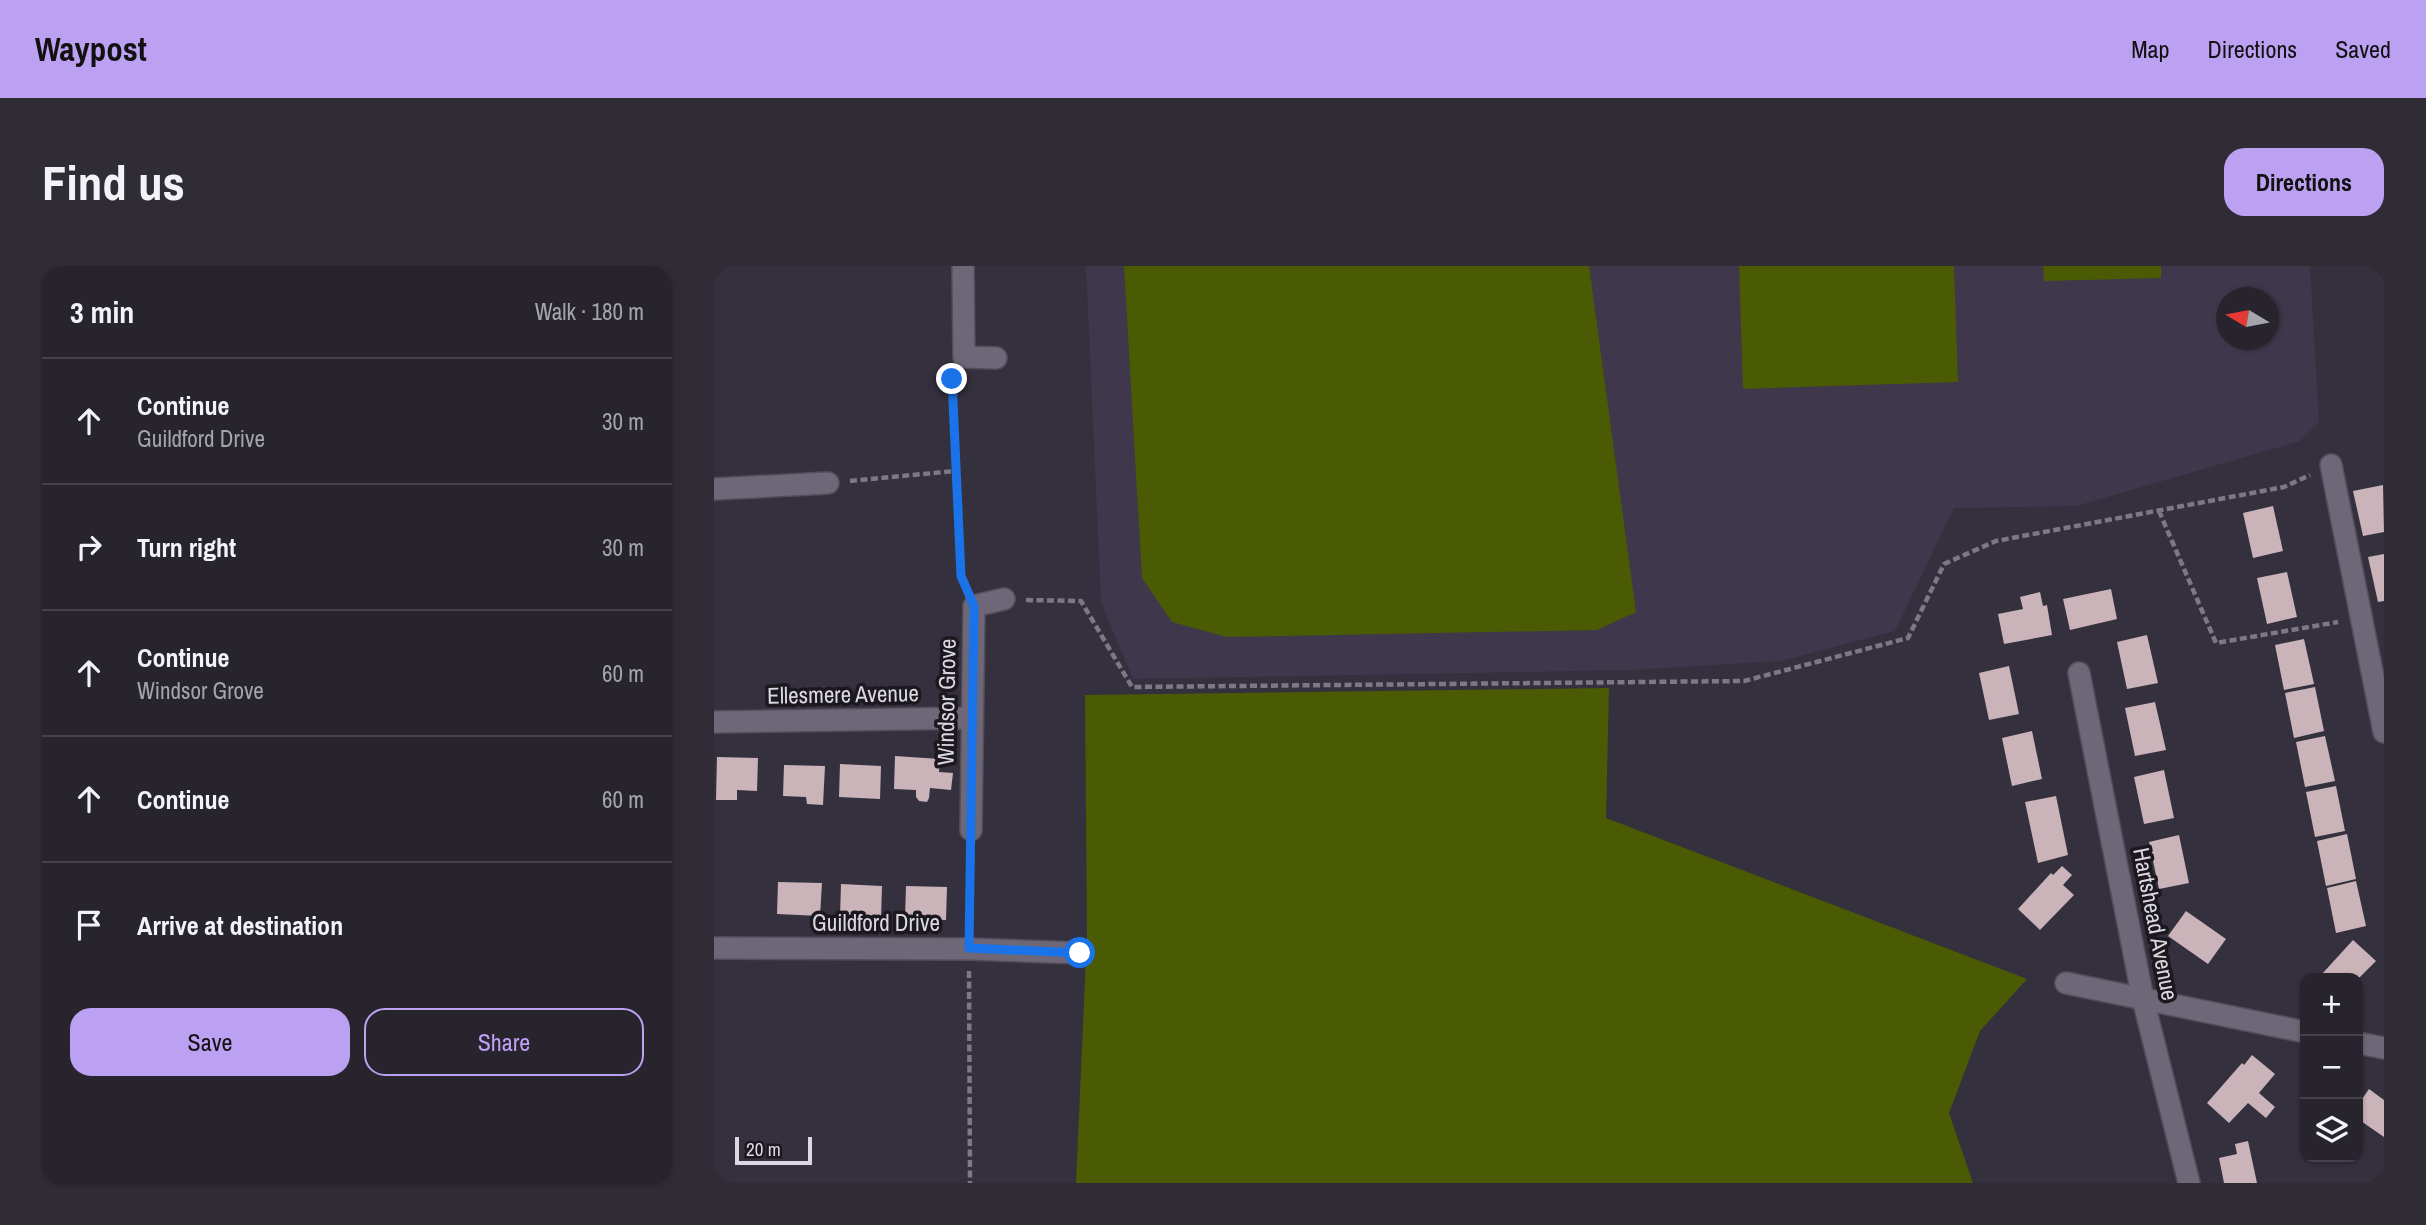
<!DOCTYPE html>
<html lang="en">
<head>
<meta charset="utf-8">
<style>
	:root { --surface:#28242e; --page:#302c36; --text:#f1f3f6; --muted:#a5a4aa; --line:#44414a; --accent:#bca0f2 }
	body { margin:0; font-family:"Archivo Narrow",sans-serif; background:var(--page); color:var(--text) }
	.controls { position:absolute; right:21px; bottom:21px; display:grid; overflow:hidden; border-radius:14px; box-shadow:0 2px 5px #0004 }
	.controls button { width:63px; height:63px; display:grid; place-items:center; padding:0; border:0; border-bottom:2px solid var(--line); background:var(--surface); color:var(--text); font:35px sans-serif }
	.compass { position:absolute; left:1502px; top:21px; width:63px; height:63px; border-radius:50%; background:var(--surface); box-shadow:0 2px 5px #0004; rotate:280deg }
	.scale { position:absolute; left:21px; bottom:18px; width:77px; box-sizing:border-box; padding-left:7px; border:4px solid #dcd8e1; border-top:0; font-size:19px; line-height:24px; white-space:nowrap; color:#dcd8e1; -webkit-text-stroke:5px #1b191f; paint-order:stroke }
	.stop { position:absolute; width:21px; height:21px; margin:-16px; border:5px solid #1a73e8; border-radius:50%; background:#fff }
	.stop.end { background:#1a73e8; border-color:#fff; box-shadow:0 2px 7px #0008 }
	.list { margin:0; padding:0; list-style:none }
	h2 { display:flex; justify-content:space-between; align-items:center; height:91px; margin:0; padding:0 28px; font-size:30px }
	h2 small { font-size:23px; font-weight:400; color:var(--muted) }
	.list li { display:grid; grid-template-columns:46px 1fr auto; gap:21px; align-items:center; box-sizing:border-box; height:126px; padding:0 28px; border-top:2px solid var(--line) }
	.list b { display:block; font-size:26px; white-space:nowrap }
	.list p { margin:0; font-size:23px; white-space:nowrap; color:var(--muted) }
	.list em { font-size:23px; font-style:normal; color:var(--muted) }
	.actions { display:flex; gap:14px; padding:21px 28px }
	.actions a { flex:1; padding:16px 0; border:2px solid var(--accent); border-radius:21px; text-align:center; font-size:24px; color:var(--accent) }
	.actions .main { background:var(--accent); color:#111 }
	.icon { flex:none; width:38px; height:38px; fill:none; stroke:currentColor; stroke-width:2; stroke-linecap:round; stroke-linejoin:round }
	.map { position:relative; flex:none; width:1670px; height:917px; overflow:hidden; border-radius:21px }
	header { display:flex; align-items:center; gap:42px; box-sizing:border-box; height:98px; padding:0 35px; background:var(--accent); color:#111 }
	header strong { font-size:33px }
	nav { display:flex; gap:38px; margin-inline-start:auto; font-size:24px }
	.intro { display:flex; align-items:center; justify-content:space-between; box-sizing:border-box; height:168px; padding:0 42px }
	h1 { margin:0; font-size:49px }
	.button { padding:18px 32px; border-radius:21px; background:var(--accent); color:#111; font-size:24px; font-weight:700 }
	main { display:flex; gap:42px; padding:0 42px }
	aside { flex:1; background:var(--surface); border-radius:21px; box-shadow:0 2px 5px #0004 }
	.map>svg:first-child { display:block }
</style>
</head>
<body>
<header>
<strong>Waypost</strong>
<nav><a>Map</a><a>Directions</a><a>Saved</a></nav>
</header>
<div class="intro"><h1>Find us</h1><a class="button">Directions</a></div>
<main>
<aside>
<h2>3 min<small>Walk · 180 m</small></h2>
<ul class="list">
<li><svg class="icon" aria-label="ahead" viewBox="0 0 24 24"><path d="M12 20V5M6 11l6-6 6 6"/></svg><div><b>Continue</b><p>Guildford Drive</p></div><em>30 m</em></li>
<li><svg class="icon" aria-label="right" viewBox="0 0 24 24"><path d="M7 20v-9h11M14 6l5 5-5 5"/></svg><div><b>Turn right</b></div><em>30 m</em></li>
<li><svg class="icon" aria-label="ahead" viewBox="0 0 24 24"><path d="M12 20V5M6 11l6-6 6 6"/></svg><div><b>Continue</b><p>Windsor Grove</p></div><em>60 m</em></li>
<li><svg class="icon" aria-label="ahead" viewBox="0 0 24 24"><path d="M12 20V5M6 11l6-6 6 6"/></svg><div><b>Continue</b></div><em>60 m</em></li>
<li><svg class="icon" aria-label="arrive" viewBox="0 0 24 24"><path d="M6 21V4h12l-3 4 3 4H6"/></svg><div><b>Arrive at destination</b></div></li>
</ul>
<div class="actions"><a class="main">Save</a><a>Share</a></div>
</aside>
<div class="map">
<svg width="1670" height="917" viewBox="0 0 1670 917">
	<rect width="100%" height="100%" fill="#35303e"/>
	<!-- built -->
	<path fill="#3f374b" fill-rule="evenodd" d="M372,0h1224l9,156 -19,19 -224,65 -122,2 -59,123 -114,30 -151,9 -497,9 -32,-76zM1512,32h42v42h-42z"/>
	<!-- green -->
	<path fill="#4a5b03" d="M410,0h465l47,346 -39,18 -370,7 -55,-15 -30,-44z
		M1025,0h215l4,116 -215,7z
		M1329,0h118v12l-117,3z
		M895,422l-3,130 421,161 -47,52 -31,82 24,70h-897l11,-249 -2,-239z"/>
	<!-- building -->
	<path fill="#cab4ba" d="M1669,219l1,47 -21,4 -10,-45z
		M1559,240l10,45 -30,7 -10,-45z
		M1670,288v47l-6,1 -10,-45z
		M1573,306l10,45 -30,7 -10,-46z
		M1397,323l6,30 -47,11 -7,-31z
		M1326,326l3,14 4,-1 5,30 -48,9 -6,-30 25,-5 -3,-12z
		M1433,369l11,48 -31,6 -10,-47z
		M1590,373l10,45 -30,6 -9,-45z
		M1295,400l10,48 -30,6 -10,-47z
		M1601,421l9,44 -30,7 -9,-45z
		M1441,436l11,48 -31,6 -10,-48z
		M1318,465l10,48 -30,7 -10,-48z
		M1611,470l10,45 -30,6 -9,-45z
		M181,490l45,3 -1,13 14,1 -2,17 -21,-2 -1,10 -2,4 -8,-1 -3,-4v-7l-22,-1z
		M3,491l41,1 -1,33 -20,-1v10h-21z
		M126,498l41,2 -1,33 -41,-2z
		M70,499l41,1 -2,39 -16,-1 -1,-7 -23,-1z
		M1450,504l10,48 -30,6 -10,-47z
		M1622,520l9,45 -30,6 -9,-45z
		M1342,530l12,59 -30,8 -13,-61z
		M1633,568l9,45 -30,7 -9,-45z
		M1465,569l10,48 -30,6 -10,-47z
		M1348,600l10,9 -9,10 11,10 -34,35 -22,-21 33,-36 2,2z
		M1642,615l10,45 -30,7 -9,-45z
		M64,616l44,1 -2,33 -43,-2z
		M127,618l41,2 -1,33 -41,-2z
		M192,620l41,1 -1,33 -41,-1z
		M1472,645l40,28 -18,25 -40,-28z
		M1639,674l23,21 -17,17h-32l-5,-4z
		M1538,789l23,19 -16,19 16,14 -9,11 -18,-15 -19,20 -22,-20 35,-40 2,2z
		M1655,823l15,11v37l-26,-18v-14z
		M1534,875l9,42h-33l-5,-25 18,-4 -2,-10z"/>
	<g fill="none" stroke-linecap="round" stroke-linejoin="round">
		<!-- minor casing -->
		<g stroke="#524d59" stroke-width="24">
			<path id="minor" d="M249,0l1,91 32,1
				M1617,199l53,267
				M0,223l114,-6
				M1365,407l64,326 46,184
				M0,456l258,-4
				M257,564l3,-224 30,-7
				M0,682l255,1 111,4
				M1352,717l239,49
				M1644,777l26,5"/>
		</g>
		<!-- path -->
		<path stroke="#7d7884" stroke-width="4.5" stroke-dasharray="7 3.5" stroke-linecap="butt" d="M240,110l1,95 6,105 4,10
			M136,215l105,-10
			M1445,245l57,132 122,-21
			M312,334l55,1 51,86 612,-6 164,-43 36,-74 52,-23 288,-54 26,-12
			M255,661l1,-75
			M255,705l1,212"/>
		<!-- minor -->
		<use href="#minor" stroke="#6d6777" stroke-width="21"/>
	</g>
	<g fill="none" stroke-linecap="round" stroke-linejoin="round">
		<!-- route -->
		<path stroke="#1a73e8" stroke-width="9" d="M238,113l9,197 13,30 -5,342 111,5"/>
	</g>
	<g text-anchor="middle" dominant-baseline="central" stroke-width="7" stroke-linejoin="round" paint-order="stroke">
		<!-- street labels -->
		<g font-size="23" fill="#dcd8e1" stroke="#1b191f">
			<text transform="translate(129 428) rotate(-1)">Ellesmere Avenue</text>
			<text transform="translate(232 436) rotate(-89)">Windsor Grove</text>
			<text x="162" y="656">Guildford Drive</text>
			<text transform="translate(1442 658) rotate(79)">Hartshead Avenue</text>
		</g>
	</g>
</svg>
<div class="controls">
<button>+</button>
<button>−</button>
<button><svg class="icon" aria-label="layers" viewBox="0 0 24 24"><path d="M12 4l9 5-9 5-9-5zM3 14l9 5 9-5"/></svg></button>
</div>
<svg class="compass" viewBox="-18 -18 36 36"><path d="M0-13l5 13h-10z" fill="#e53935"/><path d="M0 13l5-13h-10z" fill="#a5a4aa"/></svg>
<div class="scale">20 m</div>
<div class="stop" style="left:366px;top:687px"></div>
<div class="stop end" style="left:238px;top:113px"></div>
</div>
</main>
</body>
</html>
